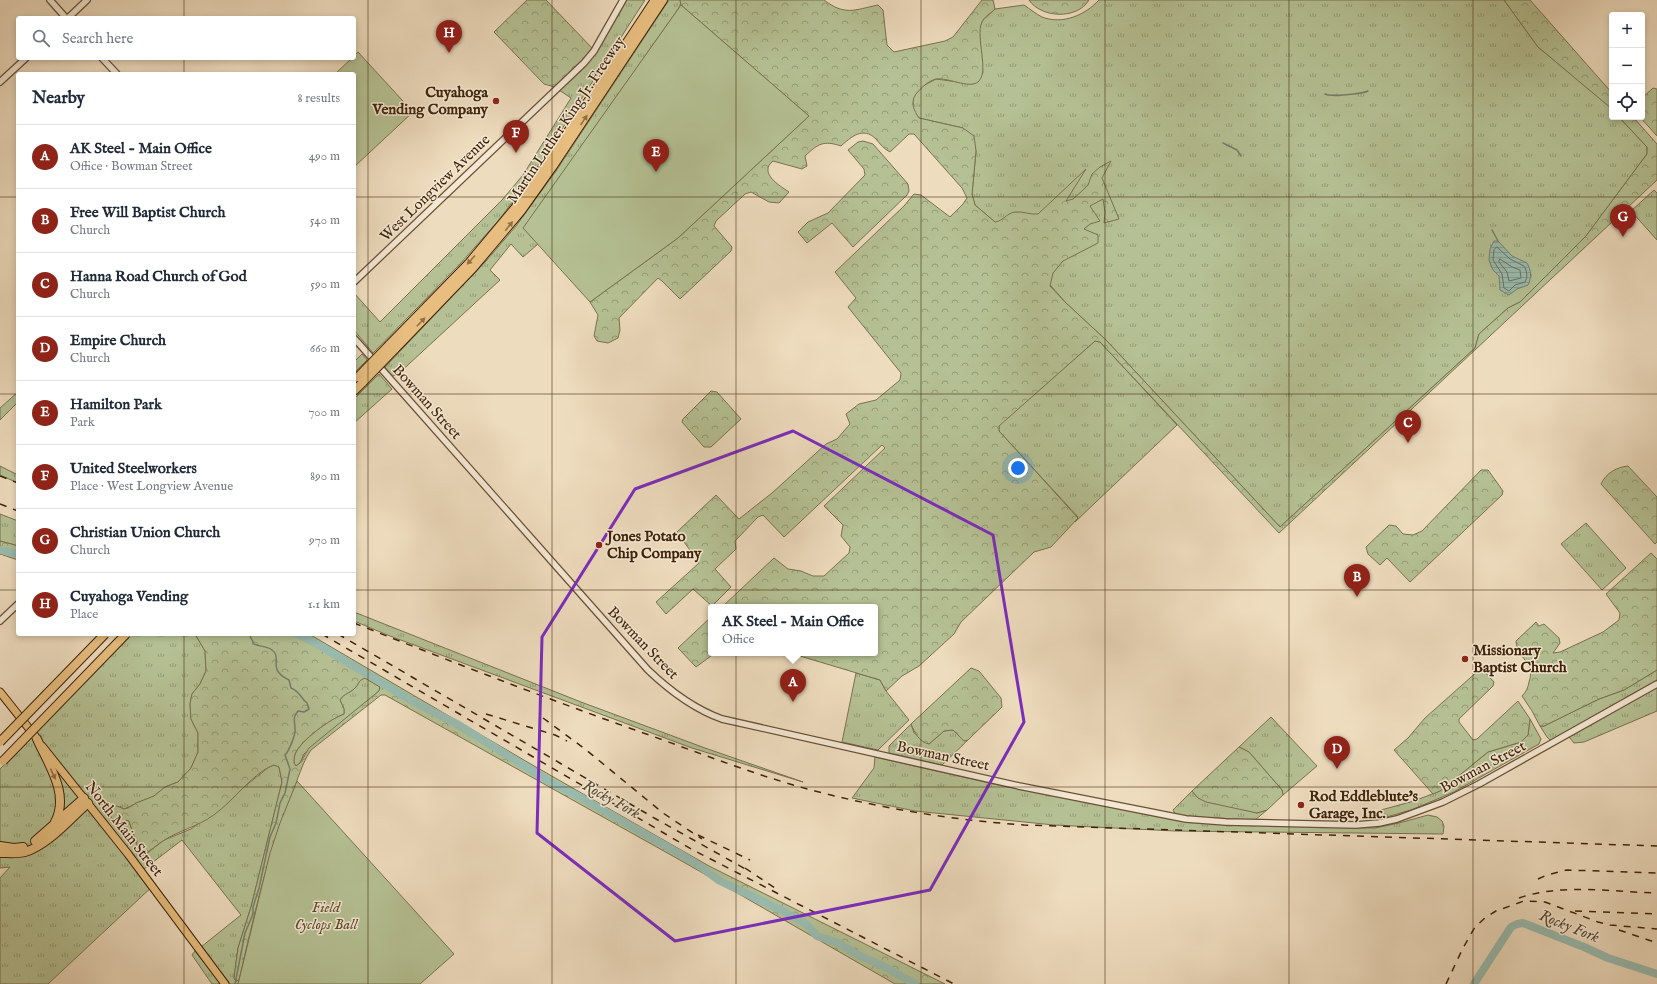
<!DOCTYPE html>
<html lang="en">
<head>
<meta charset="utf-8">
<style>
	:root { --surface:#fff; --page:#f6f6f7; --text:#1f2937; --muted:#747a83; --line:#e0e1e3; --accent:#8f2418 }
	body { margin:0; font-family:"IM FELL English",serif; background:var(--page); color:var(--text) }
	.controls { position:absolute; right:12px; top:12px; display:grid; overflow:hidden; border-radius:4px; box-shadow:0 2px 6px #0003 }
	.controls button { width:36px; height:36px; display:grid; place-items:center; padding:0; border:0; border-bottom:1px solid var(--line); background:var(--surface); color:var(--text); font:20px sans-serif }
	.you { position:absolute; left:1018px; top:468px; width:14px; height:14px; margin:-10px; border:3px solid #fff; border-radius:50%; background:#1a73e8; box-shadow:0 0 0 6px #1a73e833 }
	.badge { display:grid; place-items:center; width:26px; height:26px; border-radius:50%; background:var(--accent); color:#fff; font-size:13px; font-weight:700 }
	.pin { position:absolute; translate:-50% -33px; filter:drop-shadow(0 1px 2px #0008) }
	.pin::after { content:''; position:absolute; top:21px; width:14px; height:12px; background:inherit; clip-path:polygon(0 0,100% 0,50% 100%) }
	.popup { position:absolute; left:708px; top:604px; width:170px; height:52px; box-sizing:border-box; display:grid; place-content:center; border-radius:4px; background:var(--surface); filter:drop-shadow(0 1px 3px #0005); font-size:13px; white-space:nowrap; color:var(--muted) }
	.popup b { font-size:15px; color:var(--text) }
	.popup::after { content:''; position:absolute; left:50%; top:100%; margin-left:-8px; border:8px solid transparent; border-top-color:var(--surface) }
	.list { margin:0; padding:0; list-style:none }
	h2 { display:flex; justify-content:space-between; align-items:center; height:52px; margin:0; padding:0 16px; font-size:17px }
	h2 small { font-size:13px; font-weight:400; color:var(--muted) }
	.list li { display:grid; grid-template-columns:26px 1fr auto; gap:12px; align-items:center; box-sizing:border-box; height:64px; padding:0 16px; border-top:1px solid var(--line) }
	.list b { display:block; font-size:15px; white-space:nowrap }
	.list p { margin:0; font-size:13px; white-space:nowrap; color:var(--muted) }
	.list em { font-size:13px; font-style:normal; color:var(--muted) }
	.icon { flex:none; width:22px; height:22px; fill:none; stroke:currentColor; stroke-width:2; stroke-linecap:round; stroke-linejoin:round }
	.map { position:relative; flex:none; width:1657px; height:984px; overflow:hidden }
	.search { position:absolute; background:var(--surface); box-shadow:0 2px 6px #0003; left:16px; top:16px; width:340px; height:44px; display:flex; align-items:center; gap:10px; box-sizing:border-box; padding:0 14px; border-radius:4px; color:var(--muted); font-size:15px }
	.panel { position:absolute; background:var(--surface); box-shadow:0 2px 6px #0003; left:16px; top:72px; width:340px; height:564px; border-radius:4px }
	.map>svg:first-child { display:block }
</style>
</head>
<body>
<div class="map">
<svg width="1657" height="984" viewBox="0 0 1657 984">
	<defs>
		<pattern id="grass-tufts" width="24" height="20" patternUnits="userSpaceOnUse"><rect width="24" height="20" fill="#b5c194"/><path d="M3 7l-1-3M5 7V3M7 7l1-3M15 17l-1-3M17 17v-4M19 17l1-3" fill="none" stroke="#959c77"/></pattern>
		<pattern id="forest-crowns" width="20" height="18" patternUnits="userSpaceOnUse"><rect width="20" height="18" fill="#b5c194"/><path d="M2 6a3 3 0 1 1 6 0M12 15a3 3 0 1 1 6 0" fill="none" stroke="#959c77"/></pattern>
		<pattern id="water-rules" width="6" height="5" patternUnits="userSpaceOnUse"><rect width="6" height="5" fill="#99bcb0"/><path d="M0 2.5h6" fill="none" stroke="#85a196"/></pattern>
	</defs>
	<rect width="100%" height="100%" fill="#eedcbe"/>
	<filter id="stains"><feTurbulence type="fractalNoise" baseFrequency=".005" numOctaves="4"/><feColorMatrix values="0 0 0 0 .2 0 0 0 0 .09 0 0 0 0 .02 0 0 0 .5 -.17"/></filter>
	<radialGradient id="worn" r=".72"><stop offset=".6" stop-color="#630" stop-opacity="0"/><stop offset="1" stop-color="#630" stop-opacity=".3"/></radialGradient>
	<!-- grass -->
	<path fill="url(#grass-tufts)" stroke="#7a724e" d="M626,0h19l-101,157 -24,35 -22,29 -38,43 -87,89 -19,-23v-37l26,29 122,-122 21,-25 48,-77 -12,-8 35,-35z
		M669,0h11l1,5 -157,223 14,16 -15,13 -12,-13 -21,26 10,10 -103,95 -5,1 -7,-9 102,-107 29,-34 40,-55z
		M1099,0h405l34,47 67,55 7,7v8h7l28,30v7l-61,82 -66,66 -12,6 -29,26 -4,14 -195,179 -174,-187 -40,-37 -71,-81 -20,-17 -3,-11 4,-43 -13,-23 -44,-10 -6,-8v-13l10,-11 13,-7 37,5 10,-11 -4,-44 3,-8 13,-12 29,-4c6,4 12,9 18,12 21,8 43,-2 57,-17z
		M1654,190l3,3v47l-26,-29z
		M1095,341l5,1 77,83 -102,97 3,-5 -79,-86v-6z
		M362,354l5,6 -13,13v-11z
		M379,374l13,15 -38,34v-24z
		M0,466l18,9v8l-18,-8z
		M0,514l18,7v26l-3,-2 -15,-4z
		M1586,523l40,45 -24,22 -41,-46z
		M354,612l227,90 124,46 98,34 -111,-34 -302,-112 -36,-15z
		M132,634h63l10,17 1,20 -6,13 -8,10 -2,10 1,15 7,14v19l-7,16 -13,14 -13,5 -11,9 -30,13 -4,-3 -1,18 5,-1 2,-3 3,1 11,34 6,-1 18,-14 27,-11 78,-62 5,-2 5,2 3,15 -31,125 -13,41 -4,30 2,3 3,-1 -1,4h-8l-29,-37 40,-32 -59,-75 -38,29 11,15 -107,100h-48v-106l10,-11 -10,1v-99z
		M1657,670v10l-104,59 -3,1 -3,-3 -7,-11h4l55,-27 25,-9z
		M856,673l24,7 6,11 23,29 -31,30 -36,-8z
		M365,678l15,9 -1,4 -75,63 -4,9 -4,3 -2,-2c0,-3 0,-7 1,-10 6,-14 35,-35 49,-40v-5l-4,-9c4,-7 11,-7 16,-13 3,-4 3,-7 9,-9z
		M1657,687v24l-73,31 -10,1 -5,-6z
		M1271,717l46,49 -34,29 -1,-5 -33,-38 -10,-5z
		M1530,719l11,20 -2,5 -85,48 -43,18 -28,8 -2,-8 33,-9 26,-10 48,-39 33,-10 7,-7z
		M911,724l3,9 15,11 15,-13 9,-1 11,11 4,-1 -26,25 -53,-12v-7z
		M875,757l123,28 189,37 135,5 53,1 24,-5 29,-8 9,2 5,4 2,5 -1,8 -268,-3 -121,-6 -139,-14 -63,-13 22,-30z
		M1192,791l6,7 59,15 10,-3 -12,10 -58,-3 -21,-2 -3,-5z
		M195,951l26,33h-9l-20,-29z"/>
	<!-- forest -->
	<path fill="url(#forest-crowns)" stroke="#7a724e" fill-rule="evenodd" d="M527,0h19l46,48 -9,11 -28,28 -11,-3 -50,-52z
		M680,0h144c21,16 30,10 54,5l5,5 4,35 7,7 51,-11 8,-4 29,-37h11l2,9c-4,4 -11,8 -13,13 -7,15 8,50 -4,60 -9,7 -31,-5 -42,-3 -8,2 -15,9 -20,15 -6,8 -2,17 3,24l44,10 11,8 2,15 -4,43 3,11 20,17c8,-1 12,-9 20,-10 8,-1 15,3 23,2l48,-45 -20,32 7,-2 9,-8 6,-6 4,-11 8,-7 11,-6 -9,17 17,41 -15,4 1,-11 -2,-13 -13,7 10,15 -10,3 -6,5 14,6v8l-35,18 -10,12 -3,13 16,17 40,37 174,187 195,-179 4,-14 29,-26 12,-6 66,-66 61,-82v-7l-28,-30h14l24,27v36l-378,353 -179,-191 -5,-1 -96,85v5l79,87 -27,29 -17,5 -73,70 -7,12 -35,32 -17,10 -16,15 -6,-11 -90,-27h85v-46h-153l52,-49 14,11 13,2 12,5h11l25,-23 1,-6 -9,-11 2,-11 -19,-19 61,-58 -3,-3 -98,92 -21,-22 -5,2 -23,24 1,8 -21,20 16,18 -19,19 -19,-17 -27,25 -10,-12 43,-39 -22,-31 39,-37 23,24 33,-26 54,-49 11,-5 13,-15 -4,-10 13,-10 17,-4 24,-20 1,-7 -53,-66 8,-9 -21,-26 69,-66 10,-12 7,1 29,22 13,-13 4,-6 -5,-10 -48,-54h-5l-19,18c-6,-3 -10,-8 -14,-13 -13,-13 -25,-2 -35,7 -18,-6 -23,-2 -36,10l2,10 -5,3 -29,-8c-15,12 7,25 16,31l-10,11 -10,-1 -18,-10 -6,2 -29,27 -2,5 18,21 -1,4 -51,48 -18,-18 -4,-3 -39,40 1,12 -2,8 -10,5 -11,-2 -3,-5 4,-21 -8,-13 88,-64 131,-122 -128,-111z
		M1029,0h60c-12,20 -48,18 -60,0z
		M1504,0h26l82,93v16l-74,-62z
		M1653,88l4,1v47l-17,-19h2v-19z
		M863,141l10,3 35,40 1,7 -2,4 -54,52 -21,-24 -25,20 -9,-11 10,-10 20,-9 37,-38 -1,-6 -16,-19 10,-8z
		M711,391l6,1 24,27 -30,28h-7l-22,-25 1,-3z
		M18,392v10l-18,18v-12z
		M1628,466l29,31v45l-2,2 -54,-60c5,-11 16,-17 27,-18z
		M1481,470h7l15,21 -1,4 -92,87 -23,-24 -7,7 -12,-11 -2,-7 23,-22 7,1 7,8 10,1 9,-4z
		M0,541l15,4 3,2v13l-18,-6z
		M1651,553l6,6v111l-33,20 -25,9 -55,27h-4l-8,-15 -10,-15c4,-4 6,-8 7,-14 7,-20 -12,-23 -13,-41l20,-19 3,4 5,-2 15,14 1,5 -7,10 7,-1 43,-20 16,-12 1,-7 -14,-19z
		M711,617v36h4l-19,14 -18,-19z
		M195,634h114l220,129 180,103 236,118h-50l-208,-120 -302,-169h-4l-70,55c-9,13 -13,29 -19,44 -25,60 -38,123 -53,186l-3,1 -2,-3 4,-30 13,-41 31,-125 -3,-15 -5,-2c-18,6 -39,33 -54,45 -17,15 -35,18 -54,29 -9,5 -16,13 -25,17l-12,-35 -3,-1 -2,3h-8l-5,-6 -2,-5 3,-4 5,-2 7,3 4,-1 8,-5 18,-7 11,-9 13,-5 13,-14 7,-16v-19l-7,-14 -1,-15 2,-10 8,-10 6,-13 -1,-20zM365,678l15,9 -1,4 -70,57 -9,15 -4,3 -2,-3c0,-2 0,-6 1,-9 6,-14 35,-35 49,-40v-5l-4,-9c4,-7 11,-7 16,-13 3,-4 3,-7 9,-9z
		M971,668l8,3 22,27 1,9 -34,33 -4,1 -11,-11 -9,1 -15,13c-10,-2 -14,-11 -18,-20z
		M1479,670h4l11,12 -1,4 -34,33v3l14,18 4,-1 41,-38 12,18 -2,16 -7,7 -33,10 -48,39 -7,3 -39,-44 14,-12 17,-20z
		M1239,747l10,5 33,38 1,5 -16,15 -10,3 -51,-11 -8,-4 -6,-7z"/>
	<!-- green -->
	<path fill="#b5c194" stroke="#7a724e" d="M681,5l128,111 -131,122 -88,64 -67,-74z
		M358,52l55,60 -59,55v-93h-19l17,-16h2v-2z
		M297,781l157,173 -34,30h-182l32,-131 10,-30z"/>
	<!-- water -->
	<path fill="url(#water-rules)" stroke="#757f6c" d="M1494,241h4l14,15 15,7c4,7 5,15 1,22l-11,4 -8,6 -9,-5 -1,-14 -6,-6 -4,-10 1,-11z"/>
	<g fill="none" stroke-linecap="round" stroke-linejoin="round">
		<!-- shore -->
		<path stroke="#6c705c" stroke-width="1" d="M1497,247l13,12 14,7c3,5 4,11 1,16l-10,3 -6,6 -5,-3 -2,-14 -9,-14 1,-10z
			M1500,259l12,8 8,3 1,8 -12,3 -2,-9 -8,-10z"/>
		<!-- stream -->
		<path stroke="#757f6c" stroke-width="1.5" d="M1325,94c5,3 37,0 43,-3
			M1223,143l14,7 4,6
			M1492,230l6,11
			M235,984l10,-51 8,-19v-7l6,-19 11,-51 6,-14 4,-20 5,-10 5,-24 -5,-14c4,-4 11,-21 10,-26 0,-8 -3,-11 3,-18l6,1 5,-3 -2,-6c-7,-5 -6,-11 -16,-15l-2,-8c-23,-11 -6,-22 -17,-30 -4,-4 -12,-3 -18,-6l-5,-10"/>
		<!-- river -->
		<path stroke="#99bcb0" stroke-width="8" d="M0,550l18,4
			M297,634l20,10 97,58 43,22 95,59 28,14 100,57 18,11 22,16 65,31 21,12 11,12 21,7 22,13 25,11 30,17
			M1474,984l37,-57 6,-3 6,-1 61,24 24,11 49,16"/>
		<!-- tertiary casing -->
		<g stroke="#6b5135" stroke-width="8">
			<path id="tertiary" d="M50,0l16,18
				M68,18l19,-18
				M102,58l15,16
				M0,82l26,-24
				M354,282l230,-219 10,-12 29,-51
				M354,338l294,332c22,21 46,39 74,49l297,67 167,33 40,3 130,3 23,-2 18,-4 46,-17 36,-18 178,-100
				M0,621l18,-17"/>
		</g>
		<!-- trunk casing -->
		<g stroke="#3f2307" stroke-width="9">
			<path id="trunk" d="M0,692l35,44
				M42,746l86,108 97,130"/>
		</g>
		<!-- motorway casing -->
		<g stroke="#3f2307" stroke-width="10">
			<path id="motorway" d="M389,345l80,-82 46,-55 33,-46 107,-162
				M394,350l79,-82 48,-57 32,-45 110,-166
				M354,391l9,-9
				M37,739c11,25 33,55 18,83
				M35,841l49,-43
				M0,846l14,2 9,-1
				M0,853c8,0 17,1 25,-1 22,-6 46,-34 63,-49"/>
		</g>
		<!-- tertiary -->
		<use href="#tertiary" stroke="#f4e8d5" stroke-width="5.5"/>
		<!-- trunk -->
		<use href="#trunk" stroke="#e7be7f" stroke-width="7"/>
		<!-- motorway -->
		<use href="#motorway" stroke="#e7be7f" stroke-width="8"/>
		<!-- rail -->
		<path stroke="#3f2307" stroke-width="1.5" stroke-dasharray="7 7" stroke-linecap="butt" d="M0,476l18,7
			M0,504l18,7
			M354,623c93,37 186,73 281,107 60,21 119,45 180,61 69,18 139,29 209,34l633,21
			M322,634l371,216 261,134
			M338,634l318,185 93,52
			M486,714l69,21 12,6
			M543,718l42,31 78,64 39,26
			M698,835l52,25
			M745,868l30,20
			M1538,879l9,-4 20,-5 90,3
			M1519,898c43,-15 93,-6 138,-5
			M1575,911l82,3
			M1619,930l38,13
			M1446,984l17,-36 12,-21 10,-9 11,-7 28,-10 21,1 53,20 12,3 47,4"/>
		<!-- motorway-bridge casing -->
		<g stroke="#3f2307" stroke-width="10" stroke-linecap="butt">
			<path id="motorway-bridge" d="M358,377l31,-32
				M363,382l31,-32
				M0,742l105,-108
				M3,761l123,-127"/>
		</g>
		<!-- motorway-bridge -->
		<use href="#motorway-bridge" stroke="#e7be7f" stroke-width="8"/>
	</g>
	<!-- one-way arrows -->
	<defs><path id="oneway-solid" d="M-6-.8H1V-3.2L6.5 0L1 3.2V.8H-6Z"/></defs>
	<g fill="#937043">
		<use href="#oneway-solid" transform="translate(584 120) rotate(-56)"/>
		<use href="#oneway-solid" transform="translate(509 226) rotate(-51)"/>
		<use href="#oneway-solid" transform="translate(471 260) rotate(132)"/>
		<use href="#oneway-solid" transform="translate(421 322) rotate(-46)"/>
		<use href="#oneway-solid" transform="translate(53 774) rotate(65)"/>
	</g>
	<!-- marked area -->
	<path fill="none" stroke="#7b2cbf" stroke-width="3" stroke-linejoin="round" d="M793,431l200,104 31,187 -94,168 -255,51 -138,-108 5,-196 93,-148z"/>
	<!-- grid -->
	<path fill="none" stroke="#3f2307" stroke-width="1" stroke-opacity="0.55" d="M184,0v18M368,0v984M552,0v984M736,0v984M921,0v984M1105,0v984M1289,0v984M1473,0v984M184,58v16M0,197h18M354,197h1303M0,394h18M354,394h1303M0,590h18M354,590h1303M184,634v350M0,787h1657"/>
	<!-- markers -->
	<g fill="#8f2418" stroke="#f4e8d5" stroke-width="1.5">
		<circle cx="496" cy="101" r="4"/>
		<circle cx="599" cy="545" r="4"/>
		<circle cx="1465" cy="659" r="4"/>
		<circle cx="1301" cy="805" r="4"/>
	</g>
	<g text-anchor="middle" dominant-baseline="central" stroke-width="3" stroke-linejoin="round" paint-order="stroke">
		<!-- poi labels -->
		<g font-size="15" font-weight="bold" fill="#3f2307" stroke="#f4e8d5" text-anchor="start">
			<text x="488" y="92" text-anchor="end">Cuyahoga<tspan x="488" dy="17">Vending Company</tspan></text>
			<text x="607" y="536">Jones Potato<tspan x="607" dy="17">Chip Company</tspan></text>
			<text x="1473" y="650">Missionary<tspan x="1473" dy="17">Baptist Church</tspan></text>
			<text x="1309" y="796">Rod Eddleblute's<tspan x="1309" dy="17">Garage, Inc.</tspan></text>
		</g>
		<!-- street labels -->
		<g font-size="15" fill="#3f2307" stroke="#f4e8d5">
			<text transform="translate(566 120) rotate(-56)">Martin Luther King Jr. Freeway</text>
			<text transform="translate(435 188) rotate(-44)">West Longview Avenue</text>
			<text transform="translate(427 402) rotate(48)">Bowman Street</text>
			<text transform="translate(643 643) rotate(46)">Bowman Street</text>
			<text transform="translate(943 756) rotate(12)">Bowman Street</text>
			<text transform="translate(1483 767) rotate(-28)">Bowman Street</text>
			<text transform="translate(124 829) rotate(52)">North Main Street</text>
		</g>
		<!-- park labels -->
		<g font-size="15" font-style="italic" fill="#5c4a2a" stroke="#f4e8d5">
			<text x="326" y="907">Field<tspan x="326" dy="17">Cyclops Ball</tspan></text>
		</g>
		<!-- water labels -->
		<g font-size="16" font-style="italic" fill="#564931" stroke="#f4e8d5">
			<text transform="translate(611 800) rotate(29)">Rocky Fork</text>
			<text transform="translate(1569 927) rotate(22)">Rocky Fork</text>
		</g>
	</g>
	<rect width="100%" height="100%" filter="url(#stains)"/>
	<rect width="100%" height="100%" fill="url(#worn)"/>
</svg>
<div class="controls">
<button>+</button>
<button>−</button>
<button><svg class="icon" aria-label="locate" viewBox="0 0 24 24"><circle cx="12" cy="12" r="6"/><path d="M12 2v4M12 18v4M2 12h4M18 12h4"/></svg></button>
</div>
<div class="you"></div>
<div class="pin badge" style="left:793px;top:702px">A</div>
<div class="popup"><b>AK Steel - Main Office</b>Office</div>
<div class="pin badge" style="left:1357px;top:597px">B</div>
<div class="pin badge" style="left:1408px;top:443px">C</div>
<div class="pin badge" style="left:1337px;top:769px">D</div>
<div class="pin badge" style="left:656px;top:172px">E</div>
<div class="pin badge" style="left:516px;top:153px">F</div>
<div class="pin badge" style="left:1623px;top:237px">G</div>
<div class="pin badge" style="left:449px;top:53px">H</div>
<div class="search"><svg class="icon" aria-label="search" viewBox="0 0 24 24"><circle cx="10" cy="10" r="6"/><path d="M15 15l6 6"/></svg>Search here</div>
<section class="panel">
<h2>Nearby<small>8 results</small></h2>
<ul class="list">
<li><span class="badge">A</span><div><b>AK Steel - Main Office</b><p>Office · Bowman Street</p></div><em>490 m</em></li>
<li><span class="badge">B</span><div><b>Free Will Baptist Church</b><p>Church</p></div><em>540 m</em></li>
<li><span class="badge">C</span><div><b>Hanna Road Church of God</b><p>Church</p></div><em>590 m</em></li>
<li><span class="badge">D</span><div><b>Empire Church</b><p>Church</p></div><em>660 m</em></li>
<li><span class="badge">E</span><div><b>Hamilton Park</b><p>Park</p></div><em>700 m</em></li>
<li><span class="badge">F</span><div><b>United Steelworkers</b><p>Place · West Longview Avenue</p></div><em>890 m</em></li>
<li><span class="badge">G</span><div><b>Christian Union Church</b><p>Church</p></div><em>970 m</em></li>
<li><span class="badge">H</span><div><b>Cuyahoga Vending</b><p>Place</p></div><em>1.1 km</em></li>
</ul>
</section>
</div>
</body>
</html>
